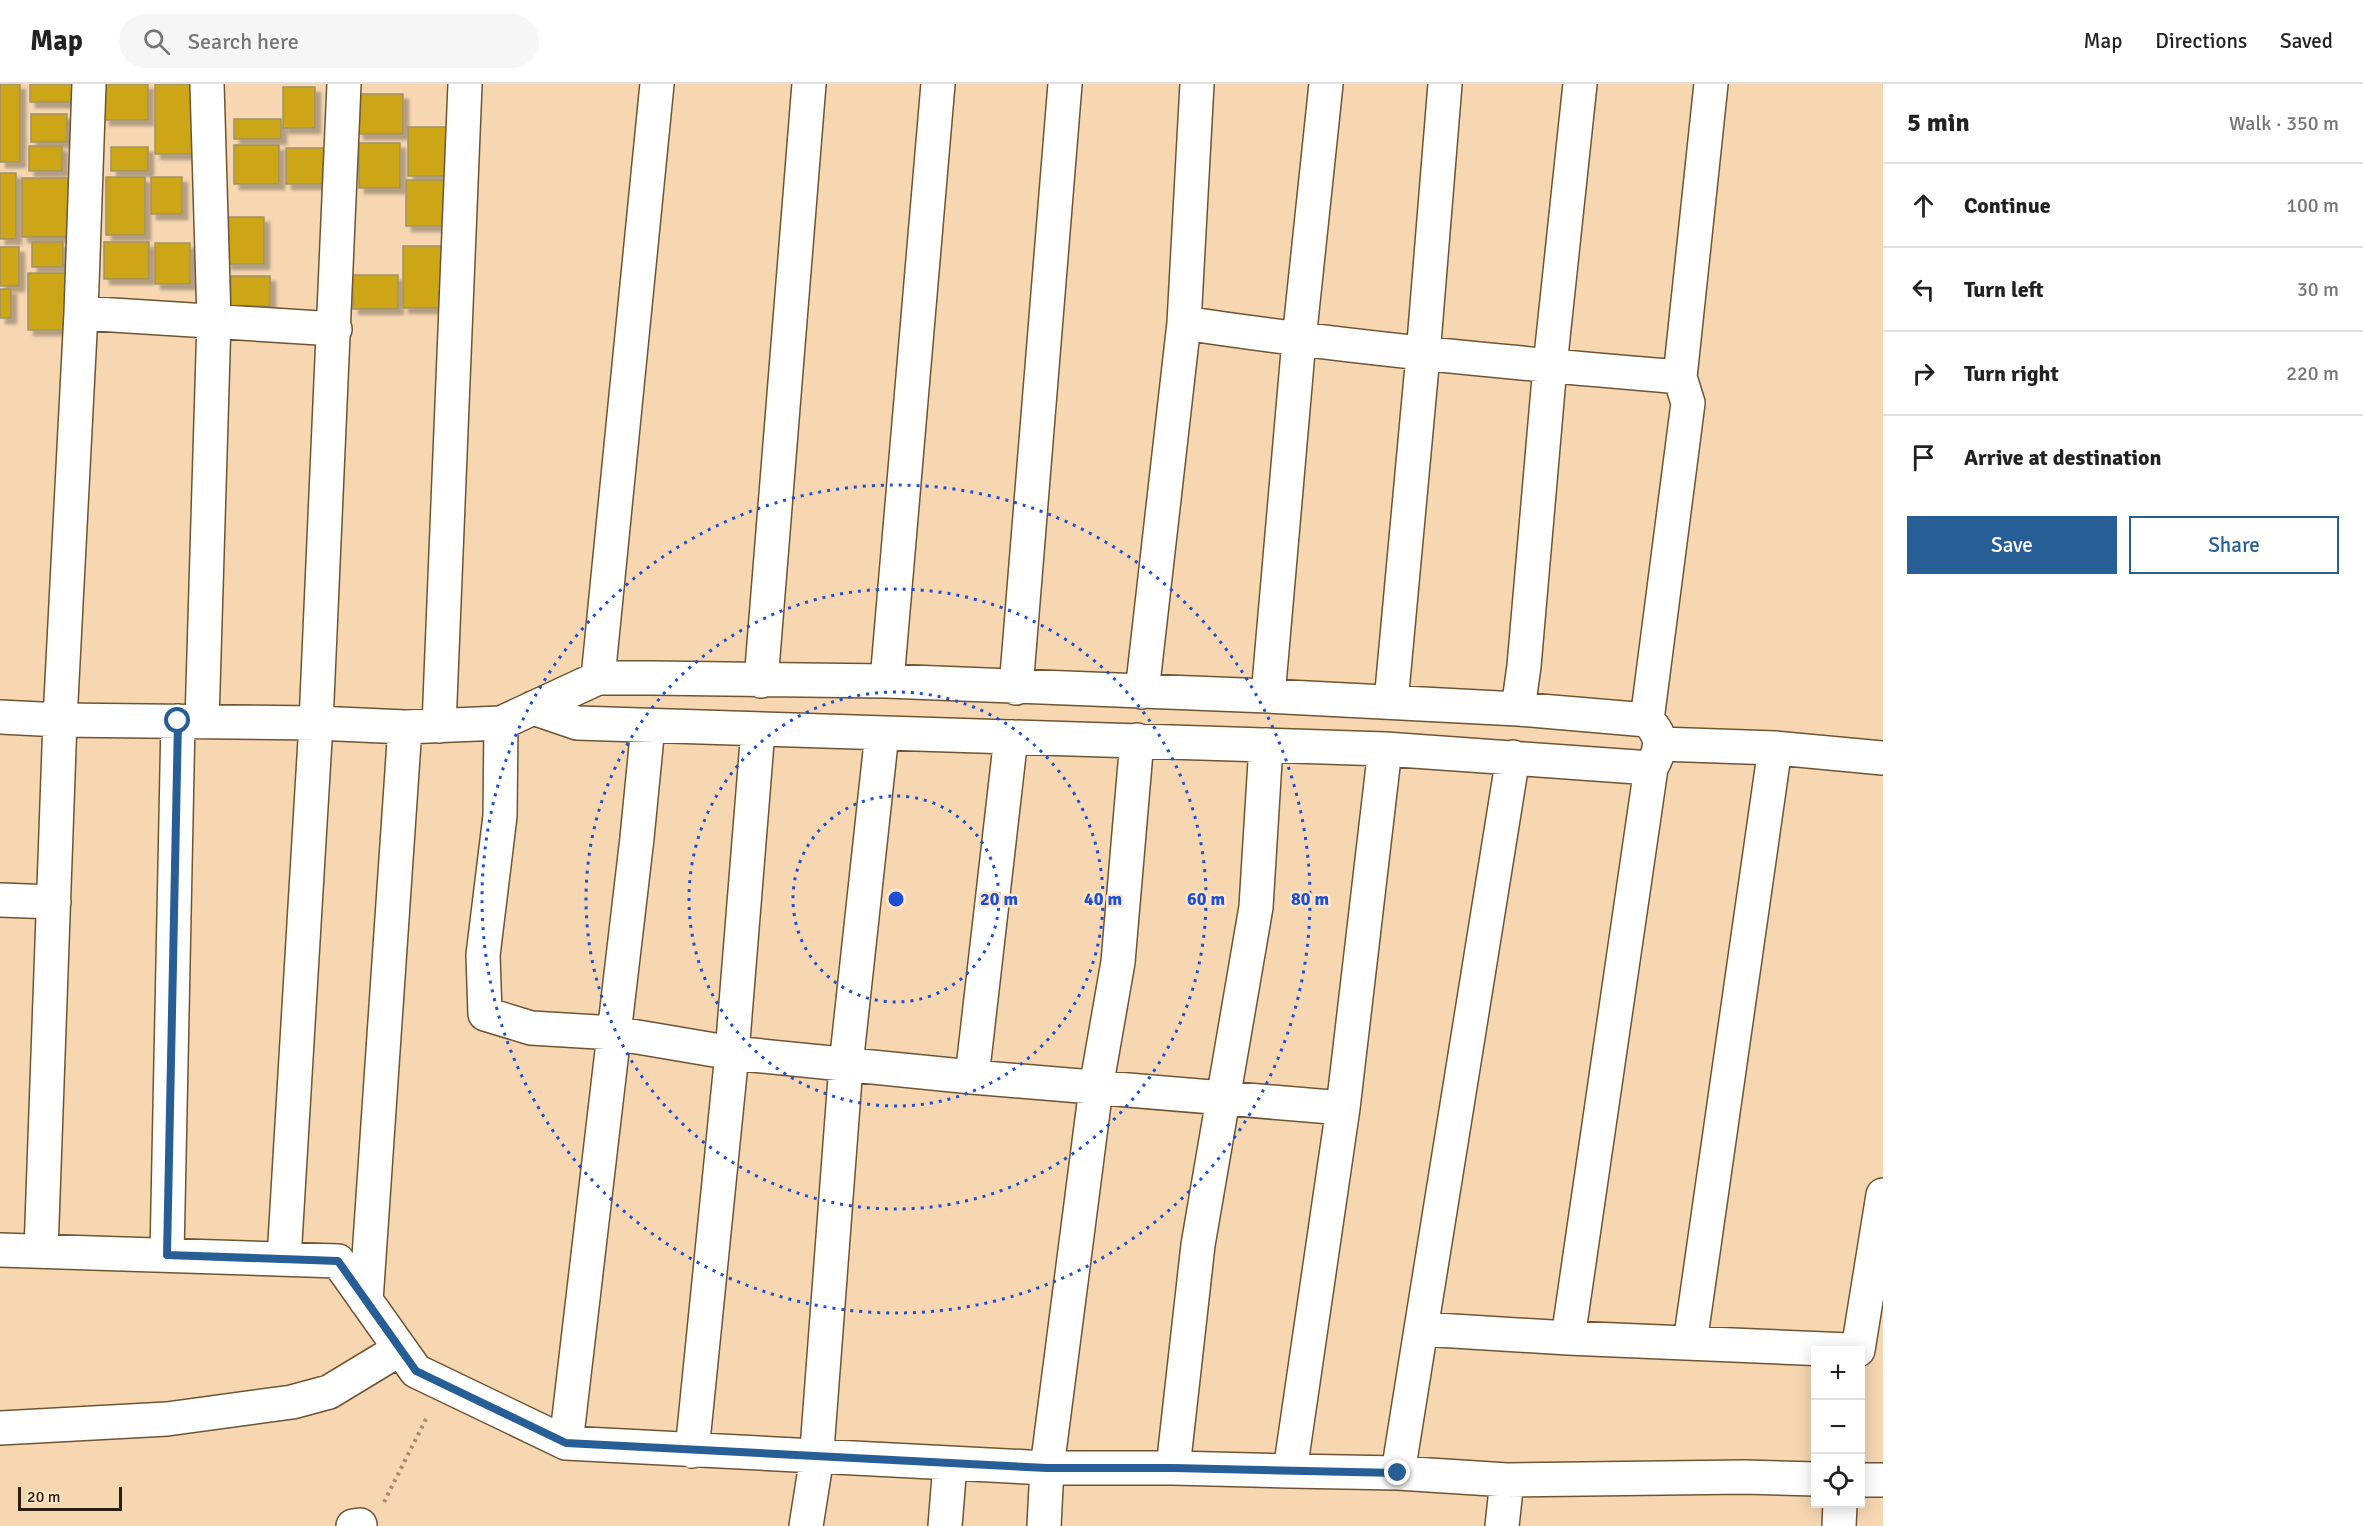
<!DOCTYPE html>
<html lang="en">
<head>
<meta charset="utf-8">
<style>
	:root { --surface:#fff; --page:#f6f6f6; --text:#222; --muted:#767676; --line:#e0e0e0; --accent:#285e96 }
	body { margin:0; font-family:Signika,sans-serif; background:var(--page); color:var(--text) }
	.controls { position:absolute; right:18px; bottom:18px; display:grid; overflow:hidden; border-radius:0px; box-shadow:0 3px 15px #0003 }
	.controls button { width:54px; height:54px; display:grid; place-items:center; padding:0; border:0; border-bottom:2px solid var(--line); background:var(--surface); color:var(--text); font:30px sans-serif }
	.scale { position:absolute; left:18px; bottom:15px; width:104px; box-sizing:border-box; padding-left:6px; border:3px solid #2b1f11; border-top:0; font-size:16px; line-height:21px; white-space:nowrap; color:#2b1f11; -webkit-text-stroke:4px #fee6c8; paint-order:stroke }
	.stop { position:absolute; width:18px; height:18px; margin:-14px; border:4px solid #285e96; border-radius:50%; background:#fff }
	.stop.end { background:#285e96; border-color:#fff; box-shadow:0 2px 6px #0008 }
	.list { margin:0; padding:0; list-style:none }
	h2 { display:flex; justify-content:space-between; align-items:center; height:78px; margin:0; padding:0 24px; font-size:26px }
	h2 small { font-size:20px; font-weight:400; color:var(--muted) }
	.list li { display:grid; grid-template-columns:39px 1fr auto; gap:18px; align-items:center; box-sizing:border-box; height:84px; padding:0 24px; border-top:2px solid var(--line) }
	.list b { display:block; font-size:22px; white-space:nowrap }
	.list em { font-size:20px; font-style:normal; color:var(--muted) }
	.actions { display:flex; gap:12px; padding:18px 24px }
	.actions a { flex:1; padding:14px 0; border:2px solid var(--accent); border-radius:0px; text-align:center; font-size:21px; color:var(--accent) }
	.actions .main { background:var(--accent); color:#fff }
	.icon { flex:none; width:33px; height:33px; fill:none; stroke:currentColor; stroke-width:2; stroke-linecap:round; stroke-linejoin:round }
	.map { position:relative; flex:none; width:1883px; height:1442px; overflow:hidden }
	header { display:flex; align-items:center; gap:36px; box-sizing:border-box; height:84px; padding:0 30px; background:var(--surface); border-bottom:2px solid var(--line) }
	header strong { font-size:28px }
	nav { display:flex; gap:33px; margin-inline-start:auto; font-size:21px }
	.search { width:420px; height:54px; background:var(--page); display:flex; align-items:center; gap:15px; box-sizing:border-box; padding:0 21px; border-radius:33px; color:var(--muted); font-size:22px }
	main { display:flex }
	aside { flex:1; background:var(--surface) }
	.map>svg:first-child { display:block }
</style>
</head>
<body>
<header>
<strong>Map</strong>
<div class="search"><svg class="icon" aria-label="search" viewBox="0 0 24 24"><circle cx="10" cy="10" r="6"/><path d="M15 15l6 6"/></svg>Search here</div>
<nav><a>Map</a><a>Directions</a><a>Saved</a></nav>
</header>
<main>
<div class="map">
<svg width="1883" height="1442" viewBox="0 0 1883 1442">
	<defs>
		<filter id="shadow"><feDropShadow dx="5.5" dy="5.5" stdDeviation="1.5" flood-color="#0004"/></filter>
	</defs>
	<rect width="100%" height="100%" fill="#f6d7b2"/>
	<!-- building -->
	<path fill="#cca619" stroke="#a09269" stroke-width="1.5" filter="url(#shadow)" d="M0,0h20v78h-20z
		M30,0h48v18h-48z
		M104,0h44v36h-44z
		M155,0h40v70h-40z
		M283,3h32v41h-32z
		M358,10h45v40h-45z
		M31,30h36v28h-36z
		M234,35h47v20h-47z
		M408,43h39v49h-39z
		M359,59h41v45h-41z
		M234,61h45v39h-45z
		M29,62h33v25h-33z
		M111,63h37v24h-37z
		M286,64h49v36h-49z
		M0,89h16v66h-16z
		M106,93h39v58h-39z
		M151,93h31v37h-31z
		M22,94h55v59h-55z
		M406,96h39v46h-39z
		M226,133h38v47h-38z
		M32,158h31v25h-31z
		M104,158h45v37h-45z
		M155,159h35v41h-35z
		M403,162h44v62h-44z
		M0,163h19v39h-19z
		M28,189h40v57h-40z
		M353,191h45v34h-45z
		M231,192h39v30h-39z
		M0,205h11v29h-11z"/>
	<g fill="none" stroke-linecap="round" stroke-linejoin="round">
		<!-- street casing -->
		<g stroke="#6e5433" stroke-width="36">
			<path id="street" d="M81,229l254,16
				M1184,239c165,25 330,40 496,54
				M598,594l59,-594
				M761,597l48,-597
				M887,597l51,-597
				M1016,604l49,-604
				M1142,608l42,-369 13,-239
				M1268,612l31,-356 27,-256
				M1391,618l32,-347 22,-271
				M533,624l44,15 808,26 266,19
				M1518,625l6,-43 26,-300 30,-282
				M0,633l60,3 256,3 89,4 96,-4 97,-45h54l235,3 381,15 250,13 129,11c17,17 15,28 4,48l-83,570
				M1647,636l41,-317 -8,-26 31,-293
				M202,637l12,-401 -7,-236
				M501,639l-1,93 -17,139 2,59 46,14 83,5 118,20 240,24 371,31
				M439,642l26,-642
				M1660,660l115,4 108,10
				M0,816l54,2
				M972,993l39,-340
				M0,1166l338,11 78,110 150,72 481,25h126l117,3 108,2 109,7 238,-3 71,2
				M41,1167l19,-531 21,-407 8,-229
				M167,1171l11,-534
				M284,1175l32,-536 28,-639
				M366,1217l39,-574
				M1421,1245l92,-572
				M1690,1259l85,-595
				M1858,1266l25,-155
				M0,1344l167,-9 125,-17 37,-10 71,-43
				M566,1359l71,-605 11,-112
				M692,1367l40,-398 26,-323
				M1173,1384l25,-223 58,-338 10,-162
				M1290,1387l53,-363 42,-359
				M1398,1389l23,-144 147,9 281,12
				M1860,1396h23
				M353,1442l7,-1
				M806,1442l10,-63 30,-398 36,-332
				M945,1442l5,-62
				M1044,1442l3,-58 49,-380 22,-126 19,-222
				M1502,1442l5,-46
				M1839,1442l1,-22"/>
		</g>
		<!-- path -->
		<path stroke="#a38c70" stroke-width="4" stroke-dasharray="3 4.5" stroke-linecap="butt" d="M384,1418l44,-87"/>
		<!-- street -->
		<use href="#street" stroke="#fff" stroke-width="33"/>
	</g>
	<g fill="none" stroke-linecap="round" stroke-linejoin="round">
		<!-- route -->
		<path stroke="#285e96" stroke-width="8" d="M178,637l-11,534 171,6 78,110 150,72 481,25h126l225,5"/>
	</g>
	<!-- distance rings -->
	<g fill="none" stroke="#1d4ed8" stroke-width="3" stroke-dasharray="3 6">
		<circle cx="896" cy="815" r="103"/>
		<circle cx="896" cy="815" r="207"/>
		<circle cx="896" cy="815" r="310"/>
		<circle cx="896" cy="815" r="414"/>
	</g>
	<circle cx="896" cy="815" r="9" fill="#1d4ed8" stroke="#fee6c8" stroke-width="3"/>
	<g font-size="18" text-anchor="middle" font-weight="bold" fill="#1d4ed8" stroke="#fee6c8" stroke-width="5" stroke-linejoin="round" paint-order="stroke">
		<text x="999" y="821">20 m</text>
		<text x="1103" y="821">40 m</text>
		<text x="1206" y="821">60 m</text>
		<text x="1310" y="821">80 m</text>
	</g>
</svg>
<div class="controls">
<button>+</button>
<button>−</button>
<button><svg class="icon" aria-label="locate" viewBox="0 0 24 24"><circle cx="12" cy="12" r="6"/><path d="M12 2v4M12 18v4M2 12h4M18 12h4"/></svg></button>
</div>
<div class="scale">20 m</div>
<div class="stop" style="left:178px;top:637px"></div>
<div class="stop end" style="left:1398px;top:1389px"></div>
</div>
<aside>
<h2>5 min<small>Walk · 350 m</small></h2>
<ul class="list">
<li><svg class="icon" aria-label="ahead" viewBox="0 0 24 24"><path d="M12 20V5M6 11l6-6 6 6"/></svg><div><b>Continue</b></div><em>100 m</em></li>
<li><svg class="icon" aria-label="left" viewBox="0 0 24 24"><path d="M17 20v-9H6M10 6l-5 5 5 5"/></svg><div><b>Turn left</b></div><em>30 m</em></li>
<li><svg class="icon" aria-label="right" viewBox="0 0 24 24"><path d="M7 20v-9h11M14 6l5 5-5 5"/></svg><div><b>Turn right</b></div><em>220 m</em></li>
<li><svg class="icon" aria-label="arrive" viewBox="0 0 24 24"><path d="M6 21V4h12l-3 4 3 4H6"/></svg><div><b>Arrive at destination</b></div></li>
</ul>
<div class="actions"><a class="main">Save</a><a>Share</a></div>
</aside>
</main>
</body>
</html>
